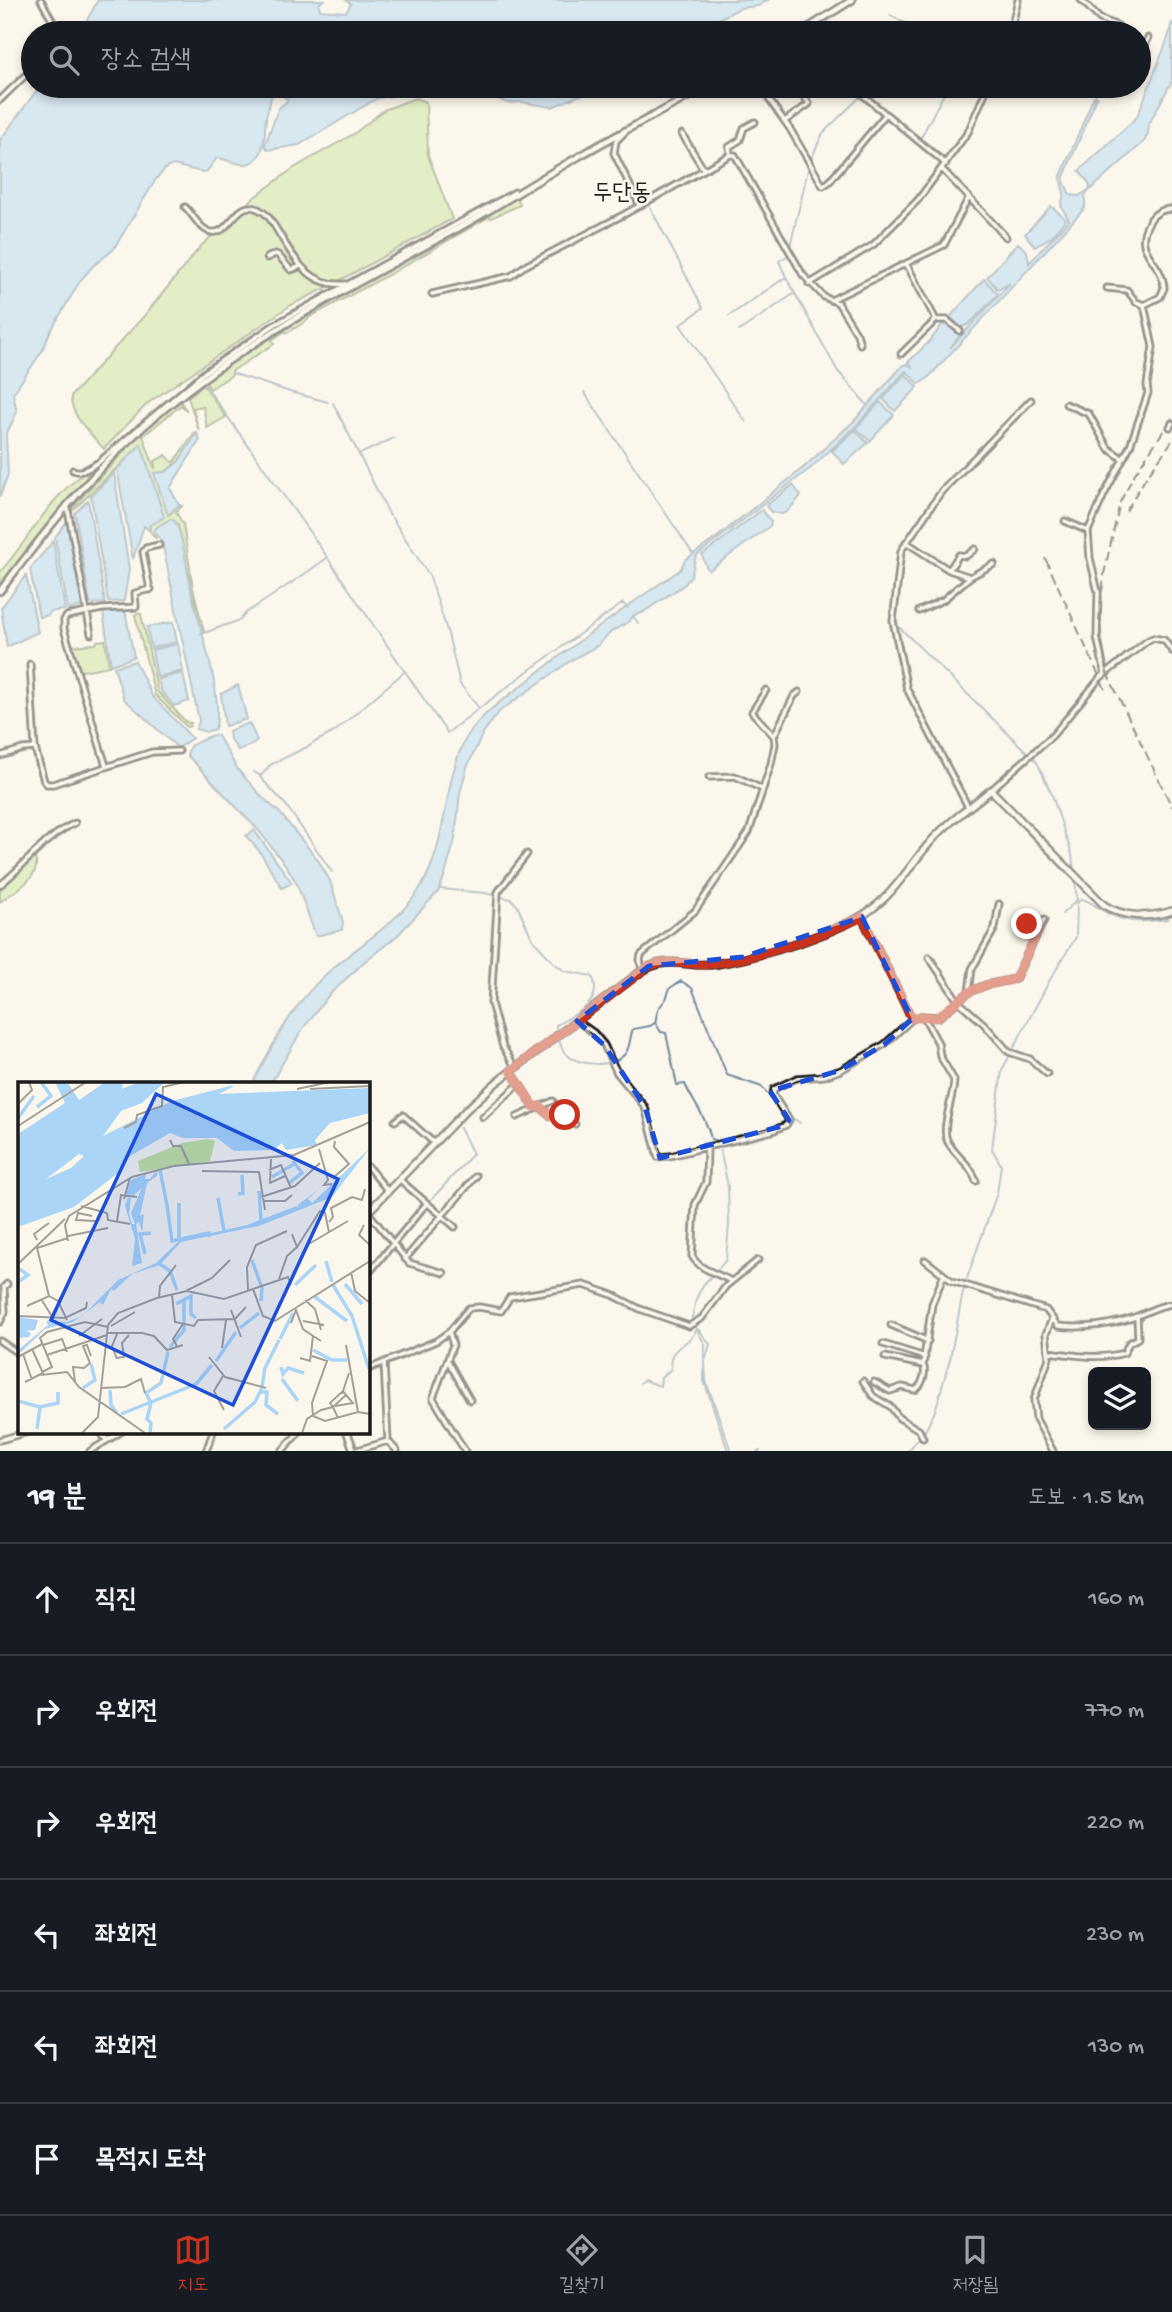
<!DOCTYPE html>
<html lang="ko">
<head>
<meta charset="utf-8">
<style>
	:root { --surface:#171b24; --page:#20242c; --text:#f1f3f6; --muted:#9ea1a6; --line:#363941; --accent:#c8321e }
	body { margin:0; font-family:"Gochi Hand","Poor Story",sans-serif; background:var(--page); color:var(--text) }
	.controls { position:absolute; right:21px; bottom:21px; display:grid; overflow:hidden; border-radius:10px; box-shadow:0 4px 10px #0003 }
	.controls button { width:63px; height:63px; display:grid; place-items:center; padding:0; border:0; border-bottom:2px solid var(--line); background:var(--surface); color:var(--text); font:35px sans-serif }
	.stop { position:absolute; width:21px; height:21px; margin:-16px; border:5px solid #c8321e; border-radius:50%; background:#fff }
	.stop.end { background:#c8321e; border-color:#fff; box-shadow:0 2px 7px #0008 }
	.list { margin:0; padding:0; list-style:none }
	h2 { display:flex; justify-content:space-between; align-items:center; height:91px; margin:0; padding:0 28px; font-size:30px }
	h2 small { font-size:23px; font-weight:400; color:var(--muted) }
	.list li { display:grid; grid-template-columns:46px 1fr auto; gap:21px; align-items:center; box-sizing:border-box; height:112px; padding:0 28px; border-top:2px solid var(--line) }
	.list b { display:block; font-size:26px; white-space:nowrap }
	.list em { font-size:23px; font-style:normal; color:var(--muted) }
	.icon { flex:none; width:38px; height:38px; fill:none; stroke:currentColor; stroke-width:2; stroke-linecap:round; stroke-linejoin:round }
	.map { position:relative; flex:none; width:1172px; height:1451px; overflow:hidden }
	.search { position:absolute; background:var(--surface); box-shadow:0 4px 10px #0003; left:21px; right:21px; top:21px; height:77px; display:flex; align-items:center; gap:18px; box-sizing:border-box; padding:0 24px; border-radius:38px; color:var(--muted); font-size:26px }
	.sheet { height:763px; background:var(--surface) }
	nav { display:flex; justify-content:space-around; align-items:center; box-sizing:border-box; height:98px; border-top:2px solid var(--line); background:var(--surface); font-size:19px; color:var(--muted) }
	nav a { display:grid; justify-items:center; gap:4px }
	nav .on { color:var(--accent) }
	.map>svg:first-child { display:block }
</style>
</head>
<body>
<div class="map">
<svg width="1172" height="1451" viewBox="0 0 1172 1451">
	<rect width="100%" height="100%" fill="#fbf7ec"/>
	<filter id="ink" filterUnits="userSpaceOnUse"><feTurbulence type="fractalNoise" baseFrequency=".0143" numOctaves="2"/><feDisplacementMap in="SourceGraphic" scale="14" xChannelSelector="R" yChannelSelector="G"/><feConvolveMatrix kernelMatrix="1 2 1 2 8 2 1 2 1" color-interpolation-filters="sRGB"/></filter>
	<g filter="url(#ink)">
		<!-- green -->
		<path fill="#c6e299" stroke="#717f5a" stroke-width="2" d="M415,98l11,4 2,53 24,64 -128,70 -33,16 -143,98 -44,46c-13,-15 -34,-33 -33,-53l74,-81 56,-69 56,-51 37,-27 61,-35 29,-23z
			M517,198l3,7 -29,13 -2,-1 -99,57 -82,44v2l-21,13 -2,-2 -13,9 2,4 -42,27v4l-22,14 -5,-7 46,-34 54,-32z
			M202,386l3,1 21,30 -19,11 -4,-22 -10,2 6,23 -11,-34z
			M180,401l7,10 -6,-6 -38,31 12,33v-8l11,-6 7,8 22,-31 2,1 -19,29 -13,10 5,42 9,-9 3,1 -6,6 7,12 10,64 11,44h-3l-23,-107 -23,9 1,5 -6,-8 -9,-86 -69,66 -1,-2 70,-76z
			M98,464l-11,11 2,3 -23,24 -66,86v-16c36,-40 48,-78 98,-108z
			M138,613l3,1 17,78 28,30 5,1 -1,3 -3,1 -32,-32 -20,-80z
			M105,640l4,26 -32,6 -7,-26 26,-2 1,-3z
			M35,858c7,20 -21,33 -35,44v-15z"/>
		<!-- water -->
		<path fill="#abd5f6" stroke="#728b9f" stroke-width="2" d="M98,0h226l-5,4 1,6 26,2 5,-8 -5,-4h422l-10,6 -18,2 -35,18 -5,1c-6,-3 -12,-9 -18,-2l3,8h-605z
			M1172,22v59l-23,43 -1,10 -4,8 -56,50 -3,4v12l-158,171 -8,5 -13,-13 -51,56 -43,40 -116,89 -5,20 -6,8 -43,29 -8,2 -5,7 -17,9 -15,15 -24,13 -73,52 -17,22 -16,34 -7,26 -5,46 -10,36 -7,17 -41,44 -33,26 -35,33 -27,35 -31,53 -19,1c20,-38 39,-76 70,-106 31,-30 70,-50 95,-85 30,-43 25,-100 45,-147 13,-29 39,-44 63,-63 50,-40 102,-77 155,-113l5,-10 31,-22 87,-70 51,-47 49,-56 4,-1 6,4 -5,-6 21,-20 13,-17 6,-2 12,12 -10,13 60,-65 -12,7 -11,-13 31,-34 9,8 2,12 40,-43 -8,-14 3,-12 -4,-16 34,-82 3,1 -3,7 -31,75 7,16 9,1 11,-7 -1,-6 -10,-12 58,-54 31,-79z
			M40,86h232c1,12 -4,21 -6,32 -2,15 1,38 -16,45 -11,4 -22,-4 -33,-5l-10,13 -5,1 -29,-7 -7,3 -10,11 -43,71 -20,16 -13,15 -30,51 -8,19 -29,43 4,18 -11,23 2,39 -8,23v-357z
			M274,86h151l-6,4 -43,9 -77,46 -31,5 -3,-5 13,-36 10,-9 -11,-8z
			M483,86h134l-39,10 -26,11 -31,-5 -14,1 -12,-5z
			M1051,206l15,13 -14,17 -17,11 -10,-13z
			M984,279l14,15 -29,30 -8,4 -11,-11z
			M905,374l13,13 -23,24 -12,-12z
			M880,402l14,13 -24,26 -14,-13z
			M855,430l13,13 -24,21 -12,-13z
			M197,433l3,7 -30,48 9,17 -11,10 -14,-42 12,-1 12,-10z
			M141,444l23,73 -15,9 1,5 -6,-5 -11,33 -16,-90z
			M114,473l15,96 -5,32 -16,1 -17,-106z
			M793,485l8,11 -14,16 -5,2 -11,-2 -5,-6z
			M88,500l17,103 -15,1 -15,-91z
			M762,510l9,12 -1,4 -55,40 -6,4 -2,-2 -5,-13z
			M170,519l5,2c10,21 11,46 16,69 7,33 34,108 24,139l-9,3 -10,-3 3,-8 -35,-170 -4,-12 -6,-8 3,-4z
			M67,521l15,85 -14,4 -13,-73z
			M53,541l12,69 -16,2v3l-10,2 -9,-48z
			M26,575l12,57 -31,15 -6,-39z
			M125,610l9,47 -23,8 -8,-53z
			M173,622l4,20 -26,6 -4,-21z
			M178,644l5,27 -26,6 -5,-27z
			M135,661l17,35 40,42 -14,10 -54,-49 -10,-32z
			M183,673l6,28 -15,5 -13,-15 -3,-12z
			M238,685l9,34 -22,7 -4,-32z
			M249,723l8,17 -3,4 -16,6 -8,-11 -1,-8z
			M212,735l6,1 20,34 25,28 17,15 38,47 12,21 13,41 -1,8 -26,6 -20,-54 -9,-15 -28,-36 -72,-76 3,-9z
			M254,830l38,53 -10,5 -22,-36 -14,-16z"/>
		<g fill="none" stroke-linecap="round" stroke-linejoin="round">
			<!-- stream -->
			<path stroke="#728b9f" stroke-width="2" d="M890,15l33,18
				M901,33l5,-8
				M1095,98l2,-12
				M919,141l29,-55
				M810,161l13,-28 38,-37 6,-10
				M650,207l53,101 -23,17
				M790,247l19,-82
				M789,255l-10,6 7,16 51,93 31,36
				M729,316l57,-39
				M681,326l65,96
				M739,331l56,-38
				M232,373l58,19 38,10
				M205,385l123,173
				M584,392l109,162
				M333,403l57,113
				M360,454l34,-16
				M392,518l38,59 18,57 12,50 19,24
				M907,545l-3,8 -8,71 141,138 15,33 20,60 2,16
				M329,560l118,173 81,-62 95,-68 4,5
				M299,578l28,-20
				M276,593l21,-14
				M633,616l5,7
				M201,634l39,-14 7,-8 28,-18
				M313,743l21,-11 70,-60
				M311,745l-41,20 -10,12 26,28 46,67
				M253,772l7,3
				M440,889l45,4 26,6 6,6 16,35 21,23 11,8 27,5c13,26 -17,39 -36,49l1,9
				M1062,914l15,-14 -2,-20
				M656,1024l5,8 5,1 11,52 8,-1c8,19 22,34 26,55l7,2 10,45 1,38 -3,36 -23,25 -7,14 -4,18 7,17 6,10 -1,37 24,70
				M559,1039c1,5 3,11 7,15 13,12 46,14 58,1 7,-7 5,-17 9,-26l17,-3 5,-3 3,-14 8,-10 4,-11 11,-7 11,7 35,87 35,12 16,20
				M788,1115l12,8
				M429,1202l44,-48 -13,-26
				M640,1383l4,-3 16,6 1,-8 10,-9c-5,-24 21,-23 25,-40l3,1 11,14 -5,17 1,20 25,70
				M344,1432l7,19
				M350,1432l7,19
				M757,1451h3
				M908,1451l17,-20 10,-20 15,-52 14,-72 33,-94 4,-28 -9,-16 10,-79 49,-92 25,-41 1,-34 5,-4c10,3 16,9 25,14 21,11 39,9 61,6"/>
			<!-- minor casing -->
			<g stroke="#1c1c1c" stroke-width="9">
				<path id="minor" d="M41,0l18,33
					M1081,0l19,19 18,7 -2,7
					M1010,33l8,-33
					M1139,60l9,-22
					M766,86l4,15 20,28 33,57 6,-4 56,-67
					M852,86l94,78
					M0,100l33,-32
					M785,121l24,-17 -6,-9 9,-9
					M625,132l-9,9 -2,12 26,53
					M682,134l22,36
					M730,155l-1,-8 11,-7 4,-12 11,-6
					M942,169l64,68
					M185,207c7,6 13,20 23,24 25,10 27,-45 60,-15 21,30 34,72 78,68
					M267,258l8,-4 3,1 13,15 10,-4
					M907,265l29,55
					M809,284l64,-39 45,-45 50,-68 20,-46
					M1107,288l20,2 9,12 8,3
					M432,294l79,-18 12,-9 102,-53 105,-59h5l68,120 21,22 14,6 19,31 3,10
					M831,300l113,-55 25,-48
					M901,354l35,-34h11l13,11
					M1066,404l23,10 19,34 15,11 7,-13 18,-53 -1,-8 6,-38 -9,-42 16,-8 4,-9c-1,-28 -33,-35 -15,-66 5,-9 13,-13 23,-13
					M1170,427l2,-4
					M73,470c10,4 17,-3 26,-8l106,-90 69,-47 241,-133
					M67,505l24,129
					M1065,521l23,10
					M906,542l43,28 21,7 24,-13
					M949,570l10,-15 7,1 9,-7
					M150,590l-7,-38 3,-4 13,-3
					M919,611l24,-11 27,-23
					M30,664l5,84
					M1105,674l-8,-37 1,-45 -8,-34 -2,-27 16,-36 19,-36
					M766,690l-14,22 22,24
					M0,756l23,-7 12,-1 9,33 3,3h6l99,-32 27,-1
					M106,766l-42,-137v-9l3,-4 35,-7 34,-2 -1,-14 16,-4
					M709,777l26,-1 27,13
					M991,790l62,-55 47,-57 47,-37 6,-3 11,2 8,11
					M968,807l-61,-118 -14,-68 8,-70 40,-59 90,-92
					M0,885c28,-22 43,-47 75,-62
					M862,917l50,102
					M1027,924l11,7
					M929,957l29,44 26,23 25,28 21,7 17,15
					M642,970l-2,-10 1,-5 54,-44 54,-79 22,-68 4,-20 -1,-8 20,-40 5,-4
					M969,992l17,-7 29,-6 29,-59
					M924,1017l14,26 2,13 14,24c0,16 -13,47 -7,60 7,16 23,22 29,41
					M577,1021l17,12 10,12 13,28 28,34 13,50 12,-1 102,-25 14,-6 3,-5 -16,-25 1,-6 23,-11 27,-2 17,-6 44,-26 27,-25 9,-3 18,1 30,-25 3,-23 23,-41 4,-24
					M515,1067l-12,-20 -12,-44 7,-111 29,-38
					M511,1071l23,36
					M540,1106l10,10 12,-3 13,11
					M483,1117l36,-33
					M517,1117l36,-16
					M395,1121l8,-6 31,28
					M707,1147l-1,35 -11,23 -3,51c8,15 26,17 39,25
					M368,1167l20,24
					M400,1180l55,47
					M368,1212l41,51 35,10
					M405,1259l71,-83
					M925,1260l27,21 94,29 12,16c25,3 54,-1 77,-9 13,-5 24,-12 37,-13
					M368,1274l59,-71
					M1052,1319l-6,15 3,24 -15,42 2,19 17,32
					M0,1322l5,-10 -1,-25 3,-3
					M891,1325l37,16
					M449,1332l4,13 -20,53 32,53
					M0,1341l19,13
					M883,1344l42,13
					M1049,1352c25,3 50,8 75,1l5,-10 9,-5 -1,-22
					M448,1361l22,39
					M384,1363l4,78 9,10
					M923,1365l9,-61 11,-27
					M368,1369l68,-28 13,-9 20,-24 10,-1 22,4 9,-14 74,-12 29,10 27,14 49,17 13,-8 24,-32 32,-26
					M863,1381l10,15 18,11 8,11 20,12 4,8
					M874,1382l16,9 12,-4 13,3c7,-4 12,-18 8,-25l-38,-8
					M100,1432l7,8
					M0,1440l28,-8
					M90,1451l31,-19
					M206,1451l7,-19
					M282,1451l17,-19
					M354,1451l34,-10"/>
			</g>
			<!-- tertiary casing -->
			<g stroke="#1c1c1c" stroke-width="10">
				<path id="tertiary" d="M800,33l52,-33
					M0,591c44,-58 88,-115 142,-163 95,-85 212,-143 322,-203 39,-22 75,-46 114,-68 43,-25 87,-47 130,-71
					M347,1432l7,19"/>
			</g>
			<!-- secondary casing -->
			<g stroke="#1c1c1c" stroke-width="10">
				<path id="secondary" d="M368,1212l98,-102 31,-28 142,-109c29,-20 47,-5 77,-9 44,-8 91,-22 132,-41 39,-17 53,-46 79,-77 17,-21 43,-39 64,-56l113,115c20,13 46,13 68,6"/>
			</g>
			<!-- minor -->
			<use href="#minor" stroke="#fbf7ec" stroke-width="3.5"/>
			<!-- tertiary -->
			<use href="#tertiary" stroke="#fbf7ec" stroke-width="4.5"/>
			<!-- secondary -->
			<use href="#secondary" stroke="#fbf7ec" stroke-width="5"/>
			<!-- rail -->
			<path stroke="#1c1c1c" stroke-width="2" stroke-dasharray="10 5" stroke-linecap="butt" d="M1172,418l-38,57 -14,27 -16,72 -5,46 8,53 65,134
				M1126,511l19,-32 27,-38
				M1045,558l60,131"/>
		</g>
	</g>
	<g fill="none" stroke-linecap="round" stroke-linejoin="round" filter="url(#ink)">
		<!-- route -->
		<path stroke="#c8321e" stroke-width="9" d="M565,1115l-3,-2 -12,3 -10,-10 -6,1 -23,-36 138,-105c26,-8 40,1 64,-2 49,-7 104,-26 149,-47l50,102 9,-3 16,2 32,-26 17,-7 29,-6 23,-48 -11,-7"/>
	</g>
	<!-- marked area -->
	<path d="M0 0H1172V1451H0ZM862,917l50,102 -27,25 -44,26 -71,21 19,29 -3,5 -126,33 -15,-51 -41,-62 -27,-24 72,-55 94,-9z" fill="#fbf7ec" fill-opacity=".55" fill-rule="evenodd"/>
	<path fill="none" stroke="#1d4ed8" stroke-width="5" stroke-dasharray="14 9" stroke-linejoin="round" d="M862,917l50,102 -27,25 -44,26 -71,21 19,29 -3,5 -126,33 -15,-51 -41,-62 -27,-24 72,-55 94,-9z"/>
	<g text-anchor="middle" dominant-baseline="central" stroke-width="5" stroke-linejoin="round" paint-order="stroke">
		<!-- quarter labels -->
		<g font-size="24" fill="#1c1c1c" stroke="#fbf7ec">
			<text x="622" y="194">두단동</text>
		</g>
	</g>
	<!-- overview -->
	<g transform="translate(18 1082)">
		<rect width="352" height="352" fill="#fbf7ec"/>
		<path d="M190,57l7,2 -5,20 -70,11 -2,-11 44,-18z" fill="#c6e299"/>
		<path d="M37,0h12l12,18 25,-17 19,-1 -1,7 17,-7h26l-23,21 -21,8 -18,25 69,-35 58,-15h4l-15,8 151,-6v25l-40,10 -15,17 2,5 -31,5 -4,-7 -9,7 -39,1 -17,-13h-34l-13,-5 -40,23 -8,14 -48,37 -56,20v-93l47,-31zM61,72l5,2 -13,12 -25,11zM352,66l-38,49 -73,29 -78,16 -21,23 -28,9 -18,17 -3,-2 -8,16 -3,-3 -27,20 -28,7 -27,26v-5l30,-25 -2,-4 21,1 15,-6 36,-36 38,-17 24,-23 67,-15 50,-19 1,3v-4l21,-16 -11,10 4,4zM139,88v6l-10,7 -7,33 4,-2 -2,18 -3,-10 -3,2 6,39 -10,3 3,-27 -10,-33 3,-9 3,1 -2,16 3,10h3l-4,-11 11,-25 -10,9 -6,-2 5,-15 15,-6 -1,5h5zM0,235l20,3 -3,10 -9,1 5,2 -2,4 -11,1z" fill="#abd5f6" fill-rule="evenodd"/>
		<path fill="none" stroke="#abd5f6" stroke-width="3.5" d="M19,25l14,-11 -10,-14M0,36l16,-22M142,88l7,35M254,95l22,-13M271,101l13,-10 -9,-12M241,109l2,29M220,112l5,-1 -1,-18M200,116l6,33M149,123l5,36 37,-8 1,4M161,156v-35M127,172l-5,-20 11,-1M234,178l10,28 -1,13M308,179l6,21M142,182l10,7 7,19M0,186l10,7 -10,7M327,202l17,20M277,203l21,-20M315,203l19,31 17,53M297,215l32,24M158,222l15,-8v18l5,4M222,246l19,-15M262,257l13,-26M152,265l14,-17v-29M295,268l19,10h15M198,279l20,-29M263,285l2,7 5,-6 16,5M264,297l16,22M244,305l3,-19 14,-28M65,306l12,-8 -4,-16M92,308l1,15 6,8M243,310h6l-1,13 12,9M0,319l22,6 18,-4v-11M103,332l75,-30 16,-19M19,347l3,-22M206,347l31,-27 7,-14M132,351l1,-10 -4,-4 4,-16 -5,-10 15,-10 7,-31"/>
		<path fill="none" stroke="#a29f99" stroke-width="2" d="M279,7l33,-7M292,7l60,-3M0,22l14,-14 -3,-8M0,44l68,-44M106,46l12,-6 1,-7 25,-9 1,-19 21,-5M152,58l3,6h8l8,18M301,67l9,31 -4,5 8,-1M253,77l-1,24 15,-7M251,88l12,-5 10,23M184,89l57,1 6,38M316,95l15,-13 -15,-17 1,-6M243,115l34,-11 25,-23M106,117l6,-21M246,119h21l7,-6M63,124l26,7 1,7 22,4M74,134l-14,-3 -2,7 19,1M99,139l4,-26 16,2M311,140l4,-5 -2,-9 21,-11 10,3 3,-11M346,143l-5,10 11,10M274,152l5,13 23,-36 5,2 4,19M50,154l40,-8M19,158l-3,-6 15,-11M50,159l-3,-16 4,-9 63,-39 42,-11 120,-11 76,-33M289,163l41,-24M0,182l47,-45M333,190l4,19 15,12M261,197l8,-23 10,-9M235,207l35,-12 3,8M230,208l-1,-23 9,-22 31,-14M168,209l26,-13 18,-18M46,212l-6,7 9,19M154,213l3,27 19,4 4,-6 37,-1 11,-12M31,214l-12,-48 31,-10M141,215l1,-11 16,-21M23,217l12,19M287,218l10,9 6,21M9,224l22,-10 9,5M213,228l10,27M0,234l47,2 21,-10 1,-6M285,239l21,4M273,241l5,-13 7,19 10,7M90,243l10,-12 39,-15 30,-7 37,8 29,-10 10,27 12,5 95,-60M93,244l24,-14M89,251h35l12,3 13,14 16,-5M61,254l23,-17M25,263l19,-6 5,13M328,263l12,67M159,264l-4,-7 10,-15M204,266l4,-28M5,272l9,26M29,273l60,-20M294,274l15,5 -15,42 1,13 12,5 33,-9 12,2M0,275l24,-13M191,275l16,20 41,11M99,276l7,-1 -2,-14 7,-8M282,276l10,3 3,-25 8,5M99,277l-5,-13 5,-12M24,290l10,-5 -12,-29 7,-6 38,-10 23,5M23,293l26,-3 12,15 66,46M205,294l-9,15 10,19M7,300l18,-9 -11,-24M57,300l-2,-15 11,1 6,-5 -7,-17 4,-1 4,11M83,306l24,-1 16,-8 4,14M324,312l7,-21M317,324l18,-3 -7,-8M64,351l16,-16 10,-92M284,351l5,-14 14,-9 12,-3 1,-1 12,-11 -3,-4 -13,12 3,4 5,11"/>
		<path fill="#1d4ed8" fill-opacity="0.15" stroke="#1d4ed8" stroke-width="3.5" d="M138,12l182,85 -105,226 -182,-85z"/>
		<rect width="352" height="352" fill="none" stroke="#1c1c1c" stroke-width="3.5"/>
	</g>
</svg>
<div class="controls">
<button><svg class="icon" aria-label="layers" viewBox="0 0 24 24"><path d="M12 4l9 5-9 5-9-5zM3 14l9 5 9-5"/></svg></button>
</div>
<div class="stop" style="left:565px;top:1115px"></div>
<div class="stop end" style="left:1027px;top:924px"></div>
<div class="search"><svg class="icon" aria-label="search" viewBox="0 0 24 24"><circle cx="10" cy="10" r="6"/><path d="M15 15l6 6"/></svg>장소 검색</div>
</div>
<section class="sheet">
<h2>19 분<small>도보 · 1.5 km</small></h2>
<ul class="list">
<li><svg class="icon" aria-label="ahead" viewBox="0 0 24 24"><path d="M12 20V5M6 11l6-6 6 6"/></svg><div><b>직진</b></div><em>160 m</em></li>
<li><svg class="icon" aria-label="right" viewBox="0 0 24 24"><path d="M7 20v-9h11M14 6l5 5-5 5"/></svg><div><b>우회전</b></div><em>770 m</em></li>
<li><svg class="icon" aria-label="right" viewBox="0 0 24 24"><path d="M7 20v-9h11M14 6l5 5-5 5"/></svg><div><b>우회전</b></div><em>220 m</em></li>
<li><svg class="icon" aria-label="left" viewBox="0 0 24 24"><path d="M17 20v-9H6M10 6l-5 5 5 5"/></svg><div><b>좌회전</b></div><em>230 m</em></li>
<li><svg class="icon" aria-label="left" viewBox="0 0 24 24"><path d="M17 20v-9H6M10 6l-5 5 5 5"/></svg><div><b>좌회전</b></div><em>130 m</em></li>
<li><svg class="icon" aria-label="arrive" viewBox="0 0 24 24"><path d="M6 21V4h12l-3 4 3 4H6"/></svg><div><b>목적지 도착</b></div></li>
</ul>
</section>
<nav>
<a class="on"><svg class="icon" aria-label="map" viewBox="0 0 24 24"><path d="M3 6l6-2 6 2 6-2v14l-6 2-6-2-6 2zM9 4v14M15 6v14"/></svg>지도</a>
<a><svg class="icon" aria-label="directions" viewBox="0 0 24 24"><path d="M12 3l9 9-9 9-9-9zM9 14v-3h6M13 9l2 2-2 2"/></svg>길찾기</a>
<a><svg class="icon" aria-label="saved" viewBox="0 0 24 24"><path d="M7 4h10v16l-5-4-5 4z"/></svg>저장됨</a>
</nav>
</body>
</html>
